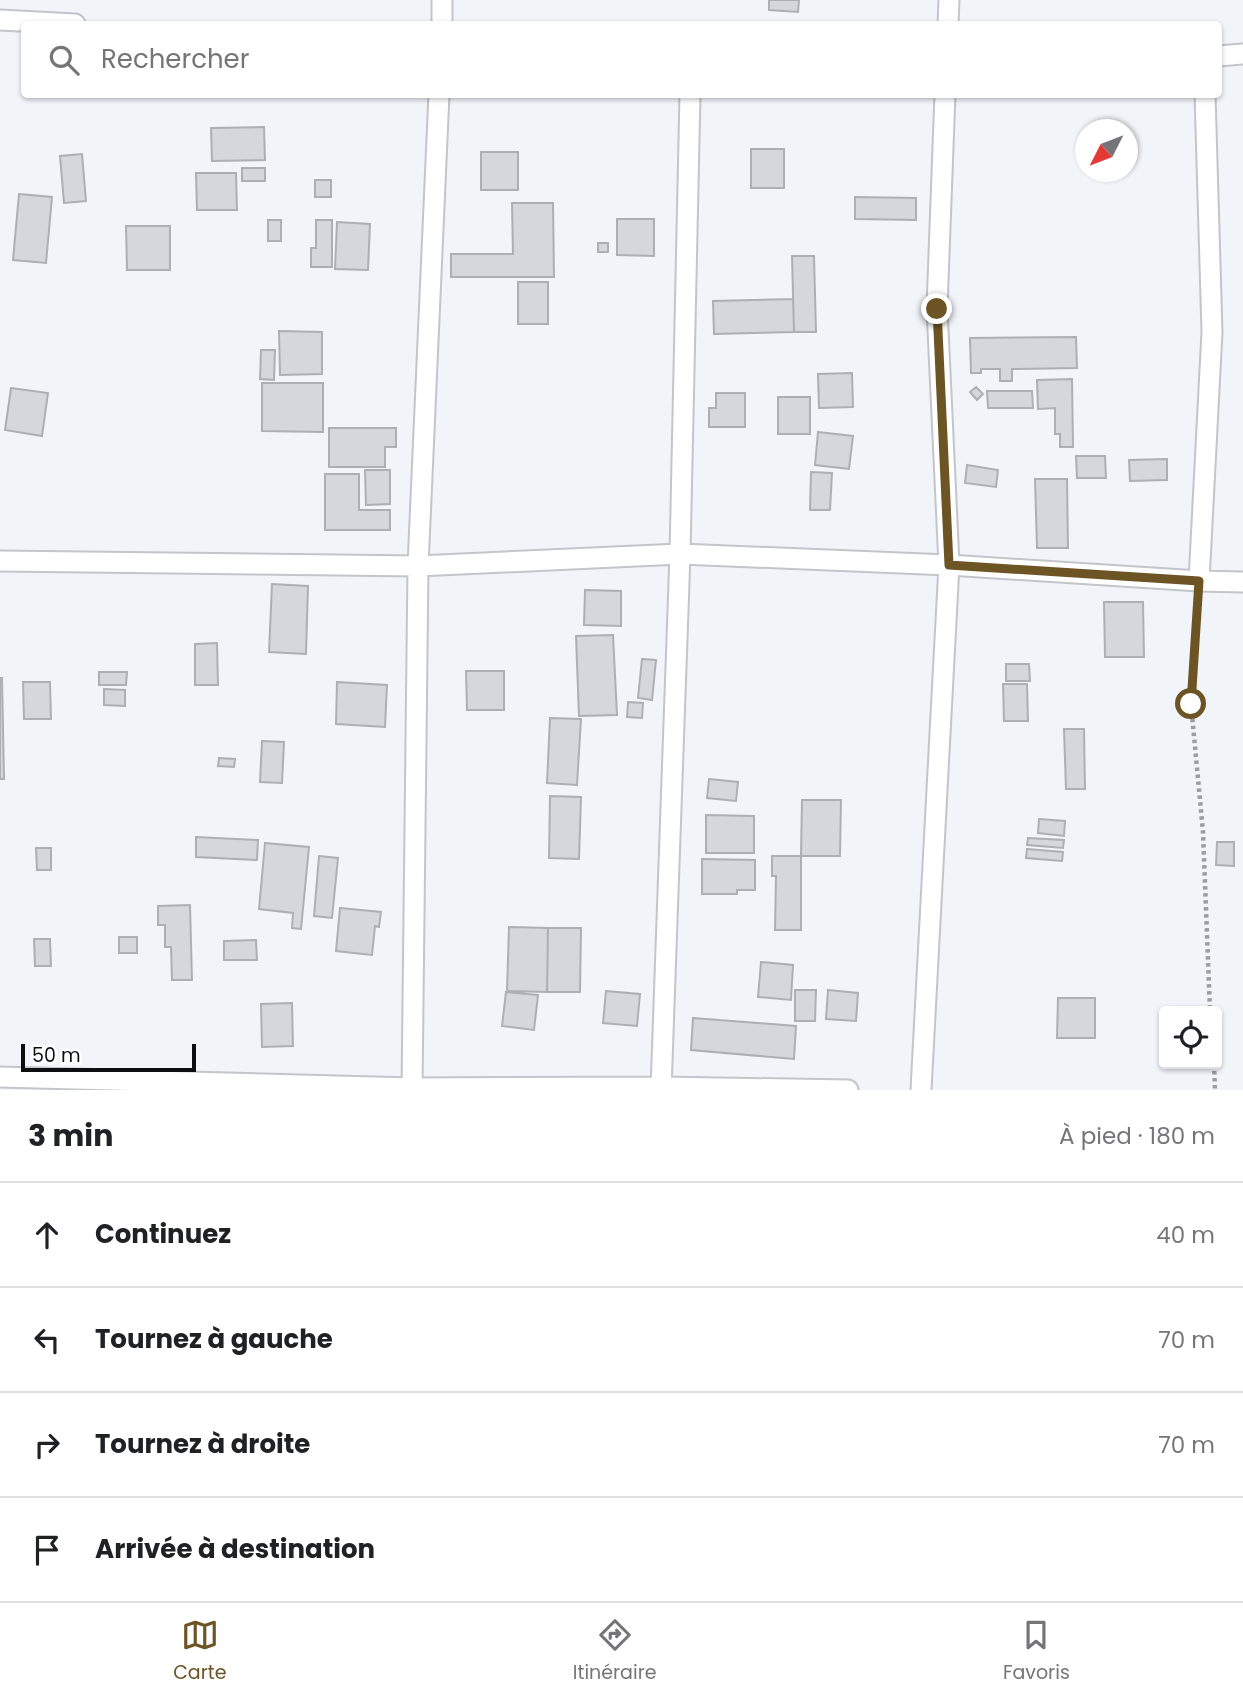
<!DOCTYPE html>
<html lang="fr">
<head>
<meta charset="utf-8">
<style>
	:root { --surface:#fff; --page:#f2f2f2; --text:#202124; --muted:#757577; --line:#e0e0e0; --accent:#6d5425 }
	body { margin:0; font-family:Poppins,sans-serif; background:var(--page); color:var(--text) }
	.controls { position:absolute; right:21px; bottom:21px; display:grid; overflow:hidden; border-radius:7px; box-shadow:0 2px 5px #0004 }
	.controls button { width:63px; height:63px; display:grid; place-items:center; padding:0; border:0; border-bottom:2px solid var(--line); background:var(--surface); color:var(--text); font:35px sans-serif }
	.compass { position:absolute; left:1075px; top:119px; width:63px; height:63px; border-radius:50%; background:var(--surface); box-shadow:0 2px 5px #0004; rotate:228deg }
	.scale { position:absolute; left:21px; bottom:18px; width:175px; box-sizing:border-box; padding-left:7px; border:4px solid #0d0e10; border-top:0; font-size:19px; line-height:24px; white-space:nowrap; color:#0d0e10; -webkit-text-stroke:5px #fff; paint-order:stroke }
	.stop { position:absolute; width:21px; height:21px; margin:-16px; border:5px solid #6d5425; border-radius:50%; background:#fff }
	.stop.end { background:#6d5425; border-color:#fff; box-shadow:0 2px 7px #0008 }
	.list { margin:0; padding:0; list-style:none }
	h2 { display:flex; justify-content:space-between; align-items:center; height:91px; margin:0; padding:0 28px; font-size:30px }
	h2 small { font-size:23px; font-weight:400; color:var(--muted) }
	.list li { display:grid; grid-template-columns:46px 1fr auto; gap:21px; align-items:center; box-sizing:border-box; height:105px; padding:0 28px; border-top:2px solid var(--line) }
	.list b { display:block; font-size:26px; white-space:nowrap }
	.list em { font-size:23px; font-style:normal; color:var(--muted) }
	.icon { flex:none; width:38px; height:38px; fill:none; stroke:currentColor; stroke-width:2; stroke-linecap:round; stroke-linejoin:round }
	.map { position:relative; flex:none; width:1243px; height:1090px; overflow:hidden }
	.search { position:absolute; background:var(--surface); box-shadow:0 2px 5px #0004; left:21px; right:21px; top:21px; height:77px; display:flex; align-items:center; gap:18px; box-sizing:border-box; padding:0 24px; border-radius:7px; color:var(--muted); font-size:26px }
	.sheet { height:511px; background:var(--surface) }
	nav { display:flex; justify-content:space-around; align-items:center; box-sizing:border-box; height:98px; border-top:2px solid var(--line); background:var(--surface); font-size:19px; color:var(--muted) }
	nav a { display:grid; justify-items:center; gap:4px }
	nav .on { color:var(--accent) }
	.map>svg:first-child { display:block }
</style>
</head>
<body>
<div class="map">
<svg width="1243" height="1090" viewBox="0 0 1243 1090">
	<rect width="100%" height="100%" fill="#f1f4f9"/>
	<!-- building -->
	<path fill="#d4d7dc" stroke="#adafb4" stroke-width="2" d="M769,0h30l-1,12 -29,-2z
		M264,127l1,33 -53,1 -1,-33z
		M751,149h33v39h-33z
		M481,152h37v38h-37z
		M82,154l4,47 -22,2 -4,-47z
		M242,168h23v13h-23z
		M196,173h40l1,37h-40z
		M315,180h16v17h-16z
		M19,194l33,3 -6,66 -33,-3z
		M855,197l61,1v22l-61,-1z
		M512,203h41l1,74h-103v-23h62z
		M617,219h37v37l-37,-1z
		M268,220h13v21h-13z
		M316,220h16v47h-21v-19h5z
		M337,222l33,2 -2,46 -33,-1z
		M126,226h44v44h-43z
		M598,243h10v9h-10z
		M792,256h22l2,76h-22z
		M518,282h30v42h-30z
		M793,299l1,33 -80,2 -1,-33z
		M279,331l43,1v42l-42,1z
		M1076,337l1,31 -65,1v12h-12v-12h-19v4h-10l-1,-35z
		M261,350h14l-1,30 -14,-1z
		M852,373l1,34 -34,1 -1,-34z
		M1072,379l1,68h-13v-13h-5v-26l-17,1 -1,-29z
		M262,383h61v49l-61,-1z
		M976,387l7,7 -6,6 -7,-8z
		M11,388l37,5 -6,43 -37,-6z
		M987,391h45l1,17h-45z
		M716,393h29v34h-36v-19h7z
		M778,397h32v37h-32z
		M329,428h67v19h-11v20h-56z
		M818,432l35,4 -4,33 -34,-4z
		M1076,456h29l1,22h-29z
		M1167,459v21l-37,1 -1,-21z
		M967,465l31,5 -2,17 -31,-4z
		M365,470h25v34l-24,1z
		M811,472l21,1 -2,37h-20z
		M325,474h34v36h31v20h-65z
		M1035,479h32l1,69h-31z
		M272,584l36,2 -2,68 -37,-2z
		M585,590l36,1v35l-37,-1z
		M1104,602h39l1,55h-39z
		M613,635l4,80 -38,1 -3,-80z
		M217,643l1,42h-23v-41z
		M642,659l14,1 -4,40 -14,-2z
		M1006,664h23l1,17h-24z
		M466,671h38v39h-37z
		M99,672h28l-1,13h-27z
		M0,678h2l2,101h-4z
		M23,682h27l1,37h-27z
		M337,682l50,3 -2,42 -49,-3z
		M1003,684h24l1,37h-24z
		M104,689l21,1v16l-21,-1z
		M628,702l15,1 -1,15 -15,-1z
		M550,718l31,1 -4,66 -30,-2z
		M1064,729h20l1,60h-19z
		M262,741l22,1 -2,41 -22,-1z
		M219,758l16,1 -1,8 -16,-1z
		M709,779l29,3 -2,19 -29,-3z
		M550,796l31,1 -2,62 -30,-1z
		M802,800h39l-1,56h-39z
		M706,815l48,1v37h-48z
		M1039,819l26,2 -1,15 -26,-3z
		M196,837l62,3 -1,20 -61,-3z
		M1028,838l36,2 -1,8 -36,-3z
		M1217,842h17v24l-18,-1z
		M265,843l44,4 -8,82 -9,-1 1,-15 -34,-4z
		M36,848h15v22h-14z
		M1027,849l36,3 -1,9 -36,-3z
		M319,856l19,2 -6,60 -18,-2z
		M772,856h29v74h-26l1,-54h-4z
		M702,859l53,1v30h-18v4h-35z
		M190,905l2,75h-20l-1,-33h-6v-22h-7v-19z
		M340,908l41,4 -2,15 -4,-1 -3,29 -36,-4z
		M509,927l39,1 -1,64 -40,-1z
		M548,928h33l-1,64h-33z
		M119,937h18v16h-18z
		M34,939h16l1,27h-16z
		M256,940l1,20h-33v-19z
		M761,962l32,3 -2,35 -33,-3z
		M795,990h21l-1,31h-20z
		M828,990l30,3 -2,28 -30,-2z
		M606,991l34,3 -3,32 -34,-3z
		M506,992l32,3 -4,35 -32,-4z
		M1058,998h37v40h-38z
		M292,1003l1,43 -31,1 -1,-43z
		M693,1018l103,8 -2,33 -103,-9z"/>
	<g fill="none" stroke-linecap="round" stroke-linejoin="round">
		<!-- minor casing -->
		<g stroke="#c2c5ca" stroke-width="23">
			<path id="minor" d="M0,20l75,4
				M442,24v-24
				M948,24l1,-24
				M1218,56l25,-2
				M0,561l418,5 262,-12 269,11 250,16 44,1
				M1199,581l13,-249 -7,-238
				M0,1077l412,11 249,-1 187,3
				M412,1090l6,-524 21,-472
				M661,1090l19,-536 10,-460
				M921,1090l28,-525 -12,-257 8,-214"/>
		</g>
		<!-- path -->
		<path stroke="#9a9da1" stroke-width="4.5" stroke-dasharray="3.5 3.5" stroke-linecap="butt" d="M1198,600l-7,104 12,128 7,179
			M1214,1064l1,26"/>
		<!-- minor -->
		<use href="#minor" stroke="#fff" stroke-width="19"/>
	</g>
	<g fill="none" stroke-linecap="round" stroke-linejoin="round">
		<!-- route -->
		<path stroke="#6d5425" stroke-width="9" d="M937,309l12,256 250,16 -8,123"/>
	</g>
</svg>
<div class="controls">
<button><svg class="icon" aria-label="locate" viewBox="0 0 24 24"><circle cx="12" cy="12" r="6"/><path d="M12 2v4M12 18v4M2 12h4M18 12h4"/></svg></button>
</div>
<svg class="compass" viewBox="-18 -18 36 36"><path d="M0-13l5 13h-10z" fill="#e53935"/><path d="M0 13l5-13h-10z" fill="#757577"/></svg>
<div class="scale">50 m</div>
<div class="stop" style="left:1191px;top:704px"></div>
<div class="stop end" style="left:937px;top:309px"></div>
<div class="search"><svg class="icon" aria-label="search" viewBox="0 0 24 24"><circle cx="10" cy="10" r="6"/><path d="M15 15l6 6"/></svg>Rechercher</div>
</div>
<section class="sheet">
<h2>3 min<small>À pied · 180 m</small></h2>
<ul class="list">
<li><svg class="icon" aria-label="ahead" viewBox="0 0 24 24"><path d="M12 20V5M6 11l6-6 6 6"/></svg><div><b>Continuez</b></div><em>40 m</em></li>
<li><svg class="icon" aria-label="left" viewBox="0 0 24 24"><path d="M17 20v-9H6M10 6l-5 5 5 5"/></svg><div><b>Tournez à gauche</b></div><em>70 m</em></li>
<li><svg class="icon" aria-label="right" viewBox="0 0 24 24"><path d="M7 20v-9h11M14 6l5 5-5 5"/></svg><div><b>Tournez à droite</b></div><em>70 m</em></li>
<li><svg class="icon" aria-label="arrive" viewBox="0 0 24 24"><path d="M6 21V4h12l-3 4 3 4H6"/></svg><div><b>Arrivée à destination</b></div></li>
</ul>
</section>
<nav>
<a class="on"><svg class="icon" aria-label="map" viewBox="0 0 24 24"><path d="M3 6l6-2 6 2 6-2v14l-6 2-6-2-6 2zM9 4v14M15 6v14"/></svg>Carte</a>
<a><svg class="icon" aria-label="directions" viewBox="0 0 24 24"><path d="M12 3l9 9-9 9-9-9zM9 14v-3h6M13 9l2 2-2 2"/></svg>Itinéraire</a>
<a><svg class="icon" aria-label="saved" viewBox="0 0 24 24"><path d="M7 4h10v16l-5-4-5 4z"/></svg>Favoris</a>
</nav>
</body>
</html>
